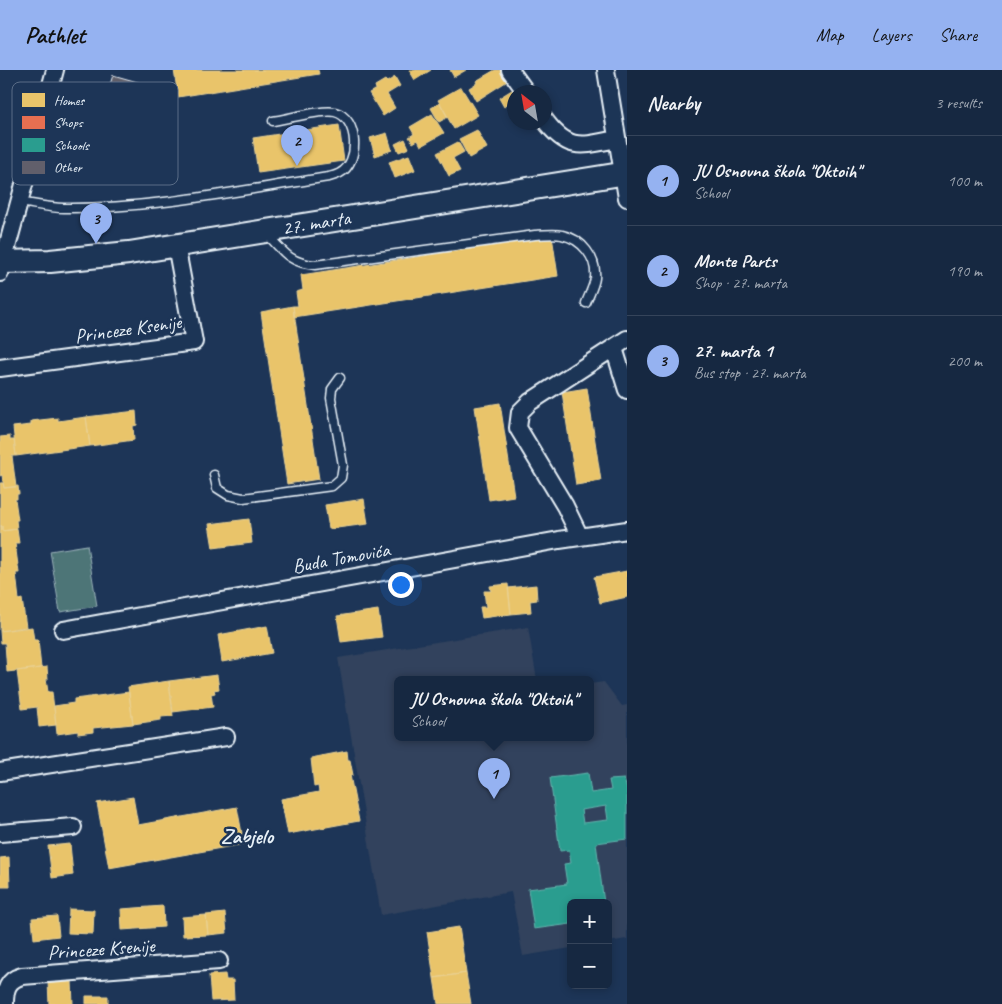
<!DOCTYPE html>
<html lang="en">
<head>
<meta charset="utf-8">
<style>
	:root { --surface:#162841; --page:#23344c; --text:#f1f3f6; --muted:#9ea6b1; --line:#35445a; --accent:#95b2f1 }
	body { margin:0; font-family:Caveat,sans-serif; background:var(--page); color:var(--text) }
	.controls { position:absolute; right:15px; bottom:15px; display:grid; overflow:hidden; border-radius:8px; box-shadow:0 2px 8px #0003 }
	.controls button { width:45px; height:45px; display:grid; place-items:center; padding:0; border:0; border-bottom:1px solid var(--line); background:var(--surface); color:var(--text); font:25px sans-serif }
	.compass { position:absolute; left:507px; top:15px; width:45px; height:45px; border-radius:50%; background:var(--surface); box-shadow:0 2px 8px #0003; rotate:329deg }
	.you { position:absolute; left:400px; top:514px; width:18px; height:18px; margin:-12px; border:4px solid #fff; border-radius:50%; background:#1a73e8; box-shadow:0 0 0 8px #1a73e833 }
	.badge { display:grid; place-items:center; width:32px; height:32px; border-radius:50%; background:var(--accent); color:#111; font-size:16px; font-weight:700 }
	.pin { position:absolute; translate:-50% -41px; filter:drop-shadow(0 1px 2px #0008) }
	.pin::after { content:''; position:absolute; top:26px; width:18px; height:15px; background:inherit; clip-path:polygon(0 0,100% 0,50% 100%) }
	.popup { position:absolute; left:394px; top:606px; width:200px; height:65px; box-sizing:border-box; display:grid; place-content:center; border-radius:8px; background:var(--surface); filter:drop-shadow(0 1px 4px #0005); font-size:16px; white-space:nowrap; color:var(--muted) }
	.popup b { font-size:19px; color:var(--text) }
	.popup::after { content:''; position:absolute; left:50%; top:100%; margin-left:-10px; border:10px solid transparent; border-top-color:var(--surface) }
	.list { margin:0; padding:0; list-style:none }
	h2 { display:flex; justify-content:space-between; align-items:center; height:65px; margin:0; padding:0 20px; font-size:21px }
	h2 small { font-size:16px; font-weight:400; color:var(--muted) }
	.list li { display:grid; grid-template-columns:32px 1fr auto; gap:15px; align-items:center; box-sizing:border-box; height:90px; padding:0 20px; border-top:1px solid var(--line) }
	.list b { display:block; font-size:19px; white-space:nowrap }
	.list p { margin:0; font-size:16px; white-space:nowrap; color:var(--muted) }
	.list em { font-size:16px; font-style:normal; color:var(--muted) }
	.map { position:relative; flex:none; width:627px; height:934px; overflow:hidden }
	header { display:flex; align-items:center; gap:30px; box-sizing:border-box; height:70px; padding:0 25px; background:var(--accent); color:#111 }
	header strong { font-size:24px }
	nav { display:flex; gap:28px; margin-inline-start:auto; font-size:18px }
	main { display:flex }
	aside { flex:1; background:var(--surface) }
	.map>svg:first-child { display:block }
</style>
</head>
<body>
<header>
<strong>Pathlet</strong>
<nav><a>Map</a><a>Layers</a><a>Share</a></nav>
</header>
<main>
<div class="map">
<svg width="627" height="934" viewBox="0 0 627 934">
	<rect width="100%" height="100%" fill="#1d3557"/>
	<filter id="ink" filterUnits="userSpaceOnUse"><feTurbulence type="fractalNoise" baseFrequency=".02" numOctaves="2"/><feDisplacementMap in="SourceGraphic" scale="10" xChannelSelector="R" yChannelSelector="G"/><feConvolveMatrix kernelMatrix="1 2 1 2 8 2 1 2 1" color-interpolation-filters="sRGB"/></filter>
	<g filter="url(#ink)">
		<!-- built -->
		<path fill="#31425d" d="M528,557l9,53h-139v58h192v-54l14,-2 18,24 5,-1v234l-19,3v-39h-37v45l-48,8 -12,-64 -130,23 -43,-257z"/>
		<!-- green -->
		<path fill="#4d7477" stroke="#9ab2b8" d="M87,475l10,61 -37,6 -10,-61z"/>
		<!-- homes -->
		<path fill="#e9c46a" stroke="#e9d295" d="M174,0h144l1,4 -141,23z
			M409,0h22l-16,10z
			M450,0h16l-12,7z
			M495,0h8l6,10 -33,21 -7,-13 8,-5 -1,-2z
			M395,7l5,9 -13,8 8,14 -12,8 -14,-23 7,-4 -1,-3 10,-6 2,2z
			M461,17l17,28 -24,14 -16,-29z
			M515,18l2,4h-3v8l-10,7 -5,-9z
			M440,33l8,14 -9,5 -8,-14z
			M432,44l12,19 -23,13 -3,-6 -5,3 -4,-6 5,-3 -4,-7z
			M339,55l5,36 -86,12 -5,-35z
			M477,60l10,18 -18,10 -10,-19z
			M387,63l5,17 -17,6 -5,-18z
			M405,69l4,9 -10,4 -4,-8z
			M458,72l6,10 -11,6 7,13 -11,5 -12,-23z
			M409,85l6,15 -20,8 -6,-16z
			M552,166l6,40 -264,41 -1,-11h5l-2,-14 7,-2 -2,-15z
			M293,236l26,173 -32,5 -26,-172z
			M587,318l14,93 -25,4 -14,-93z
			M500,333l14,93 -25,4 -14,-93z
			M136,341l1,14 -4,1 1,14 -44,6 -4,-29z
			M86,347l4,29 -74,10 -3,-29 18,-2v-4l27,-3v3z
			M10,366v4h4l2,16h-4l4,31 -12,1 -2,-13 -2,1v-39z
			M0,413h3l1,5 14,-2 1,8h-2v5h-2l3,21h-2l1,9 -15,2v-5h-2z
			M364,429l4,25 -39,5 -4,-24z
			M249,449l3,24 -39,5 -4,-24z
			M0,456h2v5l15,-2 2,14h-4l4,30h-3l3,27 3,-1 4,28 -26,4z
			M627,501v26l-27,6 -6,-26z
			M508,514l3,30 -29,4 -2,-11h6l-2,-16h7l-1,-5z
			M536,515l1,15 -7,1 1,11 -20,2 -3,-26z
			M378,540l4,27 -41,5 -4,-26z
			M267,556l5,27 -50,9 -4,-27z
			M32,557l2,13h4l3,28 -34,4 -2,-29h-4l-1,-12z
			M47,597l1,12h-2l2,13h4l4,33 -17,2 -2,-20 -15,2 -5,-38z
			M217,605l2,14 -5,1 1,3 -4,1 2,13 -40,5 -4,-31z
			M169,611l4,35 -12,1v3l-28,4 -5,-37z
			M129,622l4,32 -40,4v4l-15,2v-3l-21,3 -3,-28 20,-3v-4z
			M347,681l1,9h2l3,15h-3l9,46 -71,13 -7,-35 38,-7 -1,-6 -4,1 -3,-29z
			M133,727l5,28 99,-18 7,37 -135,24 -12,-65z
			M70,774l3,31 -21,3 -4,-32z
			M9,787l1,30h-10v-29z
			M163,836l1,21 -42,3 -1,-21z
			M69,839l25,1 -1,24 -25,-1z
			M225,843l2,20 -19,2 -2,-20z
			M206,845l2,20 -25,1 -1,-19z
			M57,846l2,20 -25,3 -2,-21z
			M459,857l7,46 -32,5 -7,-46z
			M466,903l5,31h-33l-4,-26z
			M225,904l1,6h7l1,20 -23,1 -2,-26z
			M72,911l1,23h-24l-1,-22z
			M86,926h22v8h-22z"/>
		<!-- shops -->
		<path fill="#e76f51" stroke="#e79683" d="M62,34l29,8 -8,27 -2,-1 -11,40 -27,-8z"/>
		<!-- schools -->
		<path fill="#2a9d8f" stroke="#63b6ae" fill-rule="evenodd" d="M588,703l3,20 20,-3 -2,-10 15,-1 3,11v49l-31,4 8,60h-33v21l-37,5 -6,-40 39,-5 -3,-20 7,-1 -2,-13 -9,1 -10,-73zM606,736l2,14 -25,3 -2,-13z"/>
		<!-- building -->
		<path fill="#615f6b" stroke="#e8f1f8" d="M113,5l28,8 -21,69 -32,-10 9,-29 4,1z"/>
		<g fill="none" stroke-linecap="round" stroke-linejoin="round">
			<!-- lane casing -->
			<g stroke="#e8f1f8" stroke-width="11">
				<path id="lane" d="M19,132c15,2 30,6 45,6 89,1 177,-18 265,-31 3,-1 8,-2 11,-4 20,-10 19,-55 -5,-61 -12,-3 -48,7 -62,9
					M267,164c16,18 23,29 48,31l220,-30c9,0 19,-2 27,0 20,4 35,23 33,43 -1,8 -6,17 -9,25
					M214,405l3,13 11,7 15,3 89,-12 9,-8 2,-13 -12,-67 1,-9 8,-11"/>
			</g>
			<!-- street casing -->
			<g stroke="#e8f1f8" stroke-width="20">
				<path id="street" d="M510,0l16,22
					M606,0l21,128
					M544,49c24,33 37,27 73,20
					M0,203l55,-203
					M614,278l13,42
					M0,298l194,-26 -18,-97
					M580,467l-15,-31 -47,-78 2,-16 10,-10 97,-63
					M63,560l496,-90 68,-10
					M0,702l226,-35
					M0,763l73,-6
					M5,934c0,-14 2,-24 17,-28l197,-15"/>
			</g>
			<!-- secondary casing -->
			<g stroke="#e8f1f8" stroke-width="26">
				<path id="secondary" d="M0,192l50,-1 79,-8 498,-80"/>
			</g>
			<!-- lane -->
			<use href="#lane" stroke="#1d3557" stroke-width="8"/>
			<!-- street -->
			<use href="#street" stroke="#1d3557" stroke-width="16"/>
			<!-- secondary -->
			<use href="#secondary" stroke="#1d3557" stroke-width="22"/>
		</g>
	</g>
	<g text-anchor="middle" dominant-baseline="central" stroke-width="5" stroke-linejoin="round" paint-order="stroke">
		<!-- street labels -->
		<g font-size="20" fill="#e8f1f8" stroke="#1d3557">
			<text transform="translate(316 153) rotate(-9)">27. marta</text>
			<text transform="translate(128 259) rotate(-8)">Princeze Ksenije</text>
			<text transform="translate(341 488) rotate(-10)">Buda Tomovića</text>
			<text transform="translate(101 879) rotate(-4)">Princeze Ksenije</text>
		</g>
		<!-- neighbourhood labels -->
		<g font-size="21" font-weight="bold" fill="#e8f1f8" stroke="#1d3557">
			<text x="247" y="766">Zabjelo</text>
		</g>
	</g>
	<!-- legend -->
	<rect x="12" y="12" width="166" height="103" rx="8" fill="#1d3557" stroke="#5a6d87" stroke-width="1"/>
	<rect x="22" y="23" width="23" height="14" fill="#e9c46a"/>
	<rect x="22" y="46" width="23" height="13" fill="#e76f51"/>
	<rect x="22" y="68" width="23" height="14" fill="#2a9d8f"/>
	<rect x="22" y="91" width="23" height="13" fill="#615f6b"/>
	<g font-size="14" fill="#e8f1f8">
		<text x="54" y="35">Homes</text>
		<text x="54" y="57">Shops</text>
		<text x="54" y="80">Schools</text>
		<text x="54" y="102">Other</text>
	</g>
</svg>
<div class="controls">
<button>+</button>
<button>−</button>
</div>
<svg class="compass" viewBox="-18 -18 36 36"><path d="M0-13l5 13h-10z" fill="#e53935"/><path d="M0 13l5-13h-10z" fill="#9ea6b1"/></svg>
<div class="you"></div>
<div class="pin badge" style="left:494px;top:729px">1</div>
<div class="popup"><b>JU Osnovna škola &quot;Oktoih&quot;</b>School</div>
<div class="pin badge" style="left:297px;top:96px">2</div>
<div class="pin badge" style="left:96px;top:174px">3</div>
</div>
<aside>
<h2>Nearby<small>3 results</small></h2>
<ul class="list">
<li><span class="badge">1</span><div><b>JU Osnovna škola &quot;Oktoih&quot;</b><p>School</p></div><em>100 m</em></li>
<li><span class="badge">2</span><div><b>Monte Parts</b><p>Shop · 27. marta</p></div><em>190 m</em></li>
<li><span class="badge">3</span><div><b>27. marta 1</b><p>Bus stop · 27. marta</p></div><em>200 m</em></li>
</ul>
</aside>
</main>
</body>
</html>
